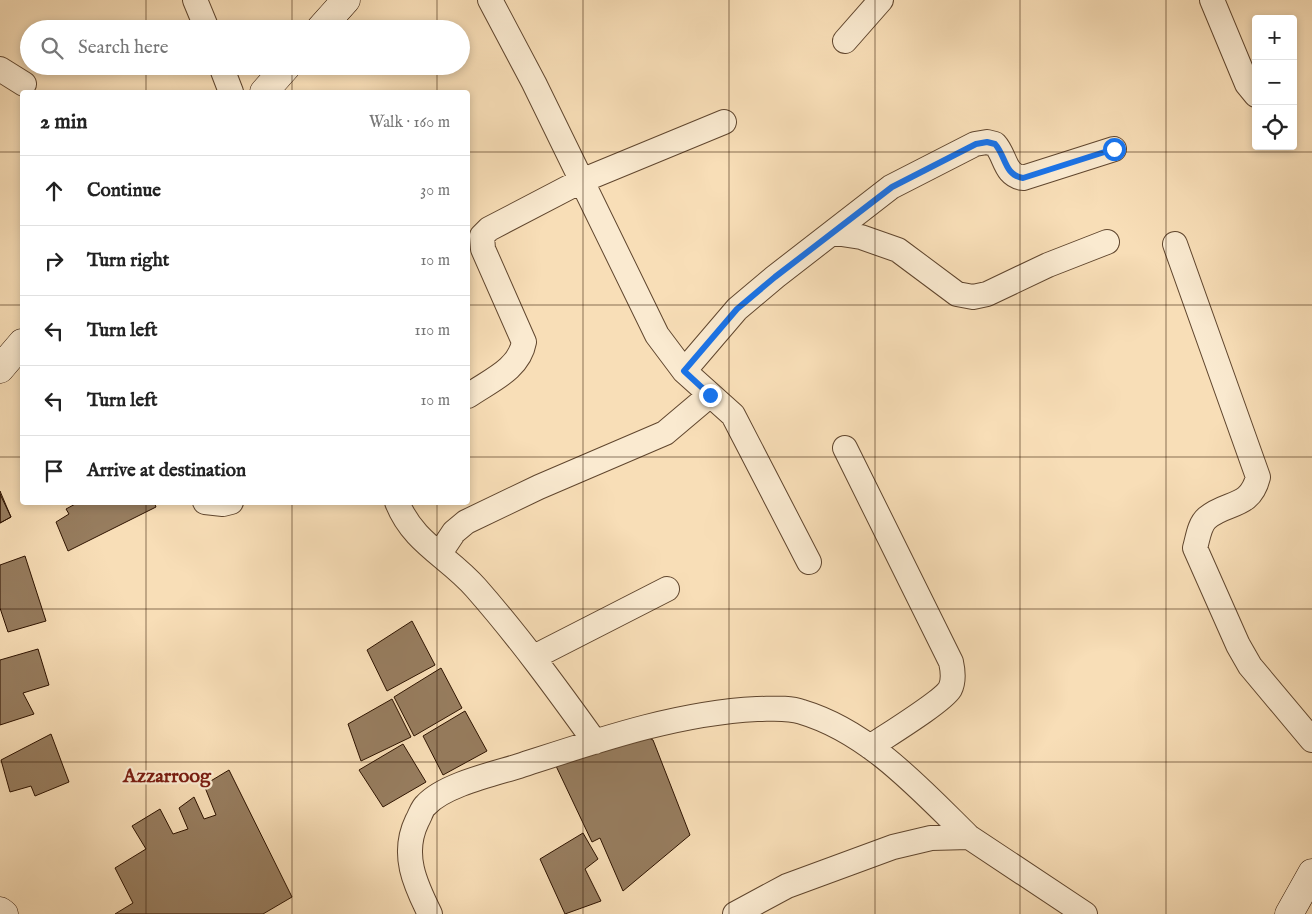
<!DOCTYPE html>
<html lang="en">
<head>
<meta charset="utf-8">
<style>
	:root { --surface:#fff; --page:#f6f6f6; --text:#222; --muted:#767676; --line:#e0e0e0 }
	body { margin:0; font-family:"IM FELL English",serif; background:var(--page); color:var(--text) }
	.controls { position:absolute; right:15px; top:15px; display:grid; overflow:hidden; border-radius:5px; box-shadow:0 2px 8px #0003 }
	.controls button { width:45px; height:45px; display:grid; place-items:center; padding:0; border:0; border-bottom:1px solid var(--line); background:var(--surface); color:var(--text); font:25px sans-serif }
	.stop { position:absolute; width:15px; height:15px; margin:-11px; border:4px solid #1a73e8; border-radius:50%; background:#fff }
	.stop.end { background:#1a73e8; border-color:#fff; box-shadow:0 1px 5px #0008 }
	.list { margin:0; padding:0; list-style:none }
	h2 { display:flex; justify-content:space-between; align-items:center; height:65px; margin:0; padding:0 20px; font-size:21px }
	h2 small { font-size:16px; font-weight:400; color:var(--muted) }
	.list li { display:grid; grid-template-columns:32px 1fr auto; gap:15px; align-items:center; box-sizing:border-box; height:70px; padding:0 20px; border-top:1px solid var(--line) }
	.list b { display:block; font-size:19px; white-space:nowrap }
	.list em { font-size:16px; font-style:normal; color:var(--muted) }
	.icon { flex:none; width:28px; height:28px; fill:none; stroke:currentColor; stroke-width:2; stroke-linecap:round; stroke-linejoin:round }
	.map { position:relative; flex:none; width:1312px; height:914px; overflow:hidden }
	.search { position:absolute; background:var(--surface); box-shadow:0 2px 8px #0003; left:20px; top:20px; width:450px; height:55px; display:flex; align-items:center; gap:12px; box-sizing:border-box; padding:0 18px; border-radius:28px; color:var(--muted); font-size:19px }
	.panel { position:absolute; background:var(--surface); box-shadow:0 2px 8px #0003; left:20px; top:90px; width:450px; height:415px; border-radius:5px }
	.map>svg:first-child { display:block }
</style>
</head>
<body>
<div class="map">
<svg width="1312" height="914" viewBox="0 0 1312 914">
	<rect width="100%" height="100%" fill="#f8deb7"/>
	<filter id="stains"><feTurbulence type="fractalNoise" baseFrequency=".004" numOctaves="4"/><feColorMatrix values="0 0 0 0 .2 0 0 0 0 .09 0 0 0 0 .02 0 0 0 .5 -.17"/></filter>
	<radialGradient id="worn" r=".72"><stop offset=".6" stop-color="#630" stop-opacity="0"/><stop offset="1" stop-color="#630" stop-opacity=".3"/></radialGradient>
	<!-- building -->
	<path fill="#977d5f" stroke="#2e1300" d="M0,491l11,26 -11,6z
		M0,494l11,23 -11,6z
		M79,502h75l2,5 -88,44 -12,-29 13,-8 -3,-5z
		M25,556l21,65 -38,11 -8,-24v-43z
		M412,621l23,44 -48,26 -20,-41z
		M38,649l11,36 -26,8 11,21 -34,11v-65z
		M441,668l21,40 -48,28 -20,-39z
		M392,699l19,38 -50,24 -13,-37z
		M465,711l22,40 -44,24 -20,-39z
		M639,733l14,7 37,95 -67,56 -23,-53 -8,4 -36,-76z
		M51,734l18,48 -34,14 -4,-10 -21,6 -9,-32z
		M403,744l23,38 -43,25 -24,-37z
		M229,770l63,127 -29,17h-148l18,-11 -18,-35 31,-19 -14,-23 28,-17 13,25 15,-5 -9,-21 15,-11 10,22 12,-4 -12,-30z
		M583,833l15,26 -13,10 16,32 -36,13 -25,-55z"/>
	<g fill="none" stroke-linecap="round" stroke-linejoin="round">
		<!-- street casing -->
		<g stroke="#60462e" stroke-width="26">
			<path id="street" d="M195,0l12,29
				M490,0l44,83 123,252 27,36 49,44 76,147
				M1212,0l35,84 9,11
				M845,41l36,-41
				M221,66l10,26
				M0,69l24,15
				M835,233l26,4 37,13 59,44 16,3 14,-3 61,-29 59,-23
				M1175,244l83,233c-8,32 -31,24 -51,41 -8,7 -9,20 -12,30l43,97 12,21 62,74
				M684,371l53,-62 38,-32 116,-90 84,-43 12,-2 8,2c11,12 9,31 28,34l91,-29
				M468,396c21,-15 51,-26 56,-54l-41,-93 -1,-13 7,-7 92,-48 143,-59
				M845,448l106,214c2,9 3,19 -1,27 -8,13 -64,47 -80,58
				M205,502l18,2 8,-2
				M397,502c16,41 51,54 79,86 43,49 81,101 119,154
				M440,553l14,-21 12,-10 73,-35 126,-54 45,-38
				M534,657l133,-68
				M430,914c-15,-30 -29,-60 -13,-93 3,-5 5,-13 9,-16 18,-20 67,-31 93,-39 77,-25 157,-53 238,-57 14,0 31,-2 45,3 67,20 118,77 167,125
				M735,914l52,-28 106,-39 38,-9 38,-1 116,77"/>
		</g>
		<!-- secondary casing -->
		<g stroke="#2e1300" stroke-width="29">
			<path id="secondary" d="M320,29l26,-29
				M264,92l23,-26
				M0,369l22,-26
				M0,911l4,3
				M1289,914l23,-41"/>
		</g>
		<!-- street -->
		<use href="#street" stroke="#faead0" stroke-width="24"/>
		<!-- secondary -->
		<use href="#secondary" stroke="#faead0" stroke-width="28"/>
	</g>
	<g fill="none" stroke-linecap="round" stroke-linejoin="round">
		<!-- route -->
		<path stroke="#1a73e8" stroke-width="6" d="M710,395l-26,-24 53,-62 38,-32 117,-90 84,-43 11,-2 8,2c11,12 9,31 28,34l91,-29"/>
	</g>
	<!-- grid -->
	<path fill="none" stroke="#2e1300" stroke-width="1" stroke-opacity="0.55" d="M146,0v29M292,0v29M437,0v29M583,0v914M729,0v914M875,0v914M1020,0v914M1166,0v914M146,66v26M292,66v26M437,66v26M0,152h22M468,152h844M0,305h22M468,305h844M0,457h22M468,457h844M146,502v412M292,502v412M437,502v412M0,609h1312M0,762h1312"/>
	<g text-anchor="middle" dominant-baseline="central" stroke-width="4.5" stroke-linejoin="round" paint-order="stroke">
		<!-- district labels -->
		<g font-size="20" font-weight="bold" fill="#7a1f14" stroke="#faead0">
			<text x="167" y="776">Azzarroog</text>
		</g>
	</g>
	<rect width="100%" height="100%" filter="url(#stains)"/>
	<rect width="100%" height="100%" fill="url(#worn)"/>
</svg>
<div class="controls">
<button>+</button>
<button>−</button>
<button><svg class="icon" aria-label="locate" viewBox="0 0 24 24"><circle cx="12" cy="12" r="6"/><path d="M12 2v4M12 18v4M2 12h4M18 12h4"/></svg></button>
</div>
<div class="stop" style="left:1114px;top:149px"></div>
<div class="stop end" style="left:710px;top:395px"></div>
<div class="search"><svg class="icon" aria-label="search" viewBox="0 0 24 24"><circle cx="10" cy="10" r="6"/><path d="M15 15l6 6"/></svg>Search here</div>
<section class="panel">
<h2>2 min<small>Walk · 160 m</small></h2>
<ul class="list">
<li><svg class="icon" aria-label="ahead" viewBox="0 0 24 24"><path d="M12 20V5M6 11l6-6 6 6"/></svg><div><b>Continue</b></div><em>30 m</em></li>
<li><svg class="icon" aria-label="right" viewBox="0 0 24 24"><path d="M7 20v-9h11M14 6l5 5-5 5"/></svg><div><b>Turn right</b></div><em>10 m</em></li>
<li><svg class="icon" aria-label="left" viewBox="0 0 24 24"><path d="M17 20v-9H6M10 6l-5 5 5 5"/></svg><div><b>Turn left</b></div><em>110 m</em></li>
<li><svg class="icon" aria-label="left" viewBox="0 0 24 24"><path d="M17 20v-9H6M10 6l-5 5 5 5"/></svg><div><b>Turn left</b></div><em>10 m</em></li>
<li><svg class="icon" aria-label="arrive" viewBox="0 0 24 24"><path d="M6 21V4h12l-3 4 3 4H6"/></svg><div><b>Arrive at destination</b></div></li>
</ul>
</section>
</div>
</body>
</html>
